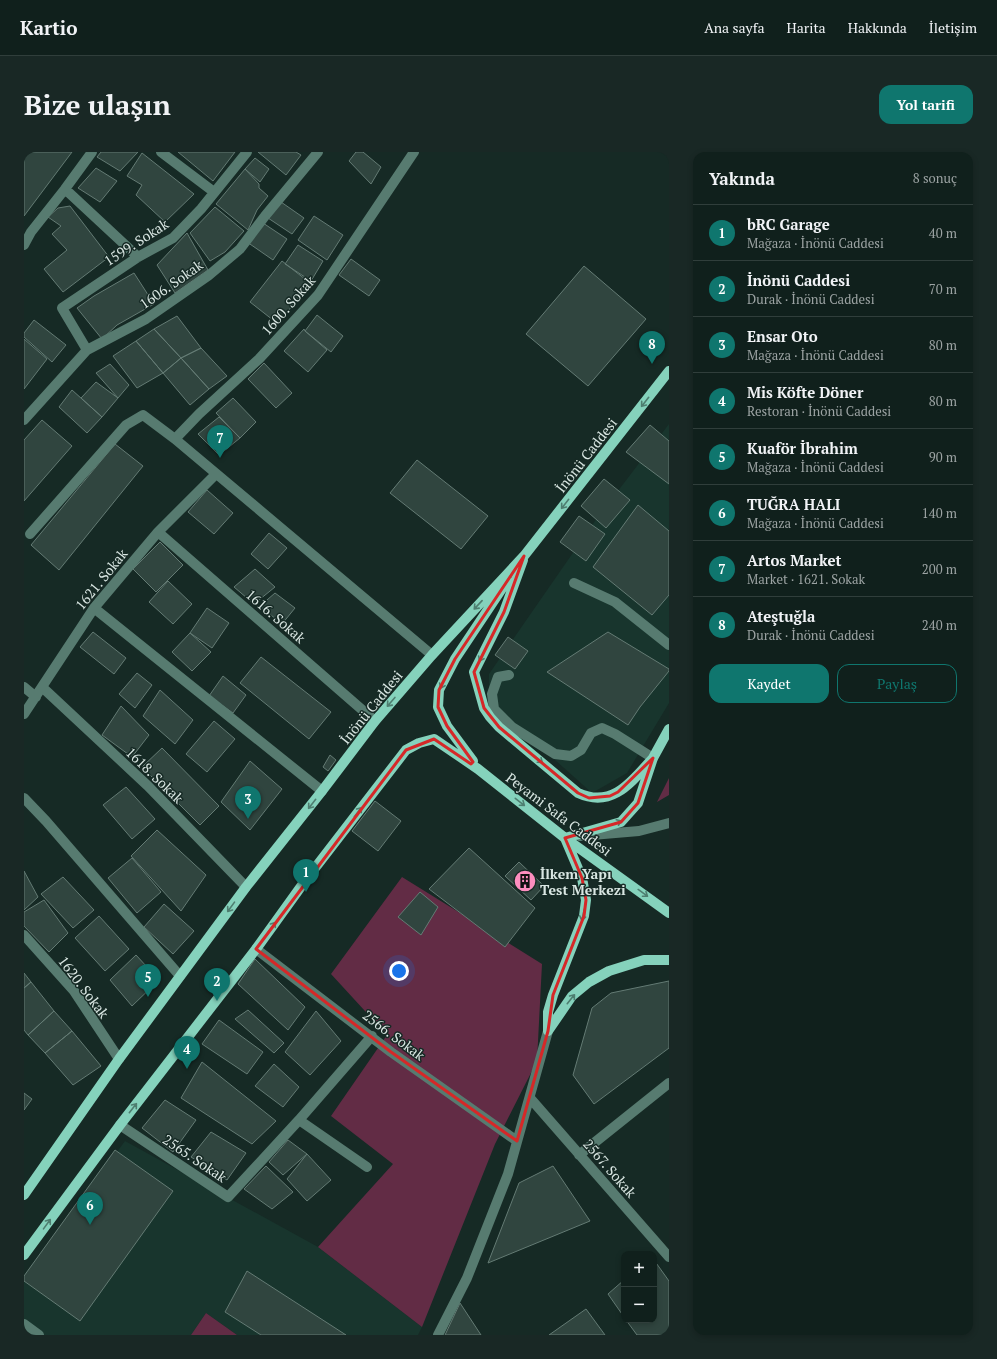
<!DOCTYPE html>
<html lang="tr">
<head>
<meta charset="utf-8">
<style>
	:root { --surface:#10201c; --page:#192825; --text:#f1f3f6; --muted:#9ca3a3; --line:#303e3b; --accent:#0f766e }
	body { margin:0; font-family:"PT Serif",serif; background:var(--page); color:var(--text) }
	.controls { position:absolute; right:12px; bottom:12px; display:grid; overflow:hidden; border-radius:8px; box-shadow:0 2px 6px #0003 }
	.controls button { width:36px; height:36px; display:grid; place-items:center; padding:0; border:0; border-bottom:1px solid var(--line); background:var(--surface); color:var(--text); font:20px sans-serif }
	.you { position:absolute; left:375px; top:819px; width:14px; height:14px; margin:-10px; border:3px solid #fff; border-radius:50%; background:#1a73e8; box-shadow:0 0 0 6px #1a73e833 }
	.badge { display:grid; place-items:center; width:26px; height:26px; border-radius:50%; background:var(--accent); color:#fff; font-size:13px; font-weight:700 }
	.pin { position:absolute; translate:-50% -33px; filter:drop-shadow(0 1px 2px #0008) }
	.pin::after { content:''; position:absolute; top:21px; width:14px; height:12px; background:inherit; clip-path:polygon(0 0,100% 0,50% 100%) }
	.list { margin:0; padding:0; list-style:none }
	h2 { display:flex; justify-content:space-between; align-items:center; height:52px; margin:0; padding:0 16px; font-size:17px }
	h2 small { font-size:13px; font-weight:400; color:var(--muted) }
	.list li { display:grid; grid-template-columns:26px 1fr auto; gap:12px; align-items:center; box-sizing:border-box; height:56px; padding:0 16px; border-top:1px solid var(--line) }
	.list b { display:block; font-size:15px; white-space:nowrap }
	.list p { margin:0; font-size:13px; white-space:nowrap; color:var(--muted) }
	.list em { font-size:13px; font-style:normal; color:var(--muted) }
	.actions { display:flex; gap:8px; padding:12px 16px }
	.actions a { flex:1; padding:9px 0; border:1px solid var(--accent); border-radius:12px; text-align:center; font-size:14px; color:var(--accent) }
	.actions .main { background:var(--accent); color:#fff }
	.map { position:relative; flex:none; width:645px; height:1183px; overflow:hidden; border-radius:12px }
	header { display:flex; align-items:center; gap:24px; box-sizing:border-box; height:56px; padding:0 20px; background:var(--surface); border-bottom:1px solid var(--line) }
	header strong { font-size:19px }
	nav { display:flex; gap:22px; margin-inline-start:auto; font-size:14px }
	.intro { display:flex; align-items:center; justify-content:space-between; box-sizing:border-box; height:96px; padding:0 24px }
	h1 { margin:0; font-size:28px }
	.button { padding:10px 18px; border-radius:12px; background:var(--accent); color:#fff; font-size:14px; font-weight:700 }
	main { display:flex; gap:24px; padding:0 24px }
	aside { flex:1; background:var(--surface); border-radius:12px; box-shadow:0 2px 6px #0003 }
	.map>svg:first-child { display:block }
</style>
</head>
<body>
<header>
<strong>Kartio</strong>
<nav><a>Ana sayfa</a><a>Harita</a><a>Hakkında</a><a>İletişim</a></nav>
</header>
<div class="intro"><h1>Bize ulaşın</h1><a class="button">Yol tarifi</a></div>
<main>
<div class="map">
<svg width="645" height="1183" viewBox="0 0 645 1183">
	<rect width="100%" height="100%" fill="#162a25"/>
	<!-- built -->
	<path fill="#18352d" d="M645,272v279l-42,70 -35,20 -103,-92v-27l106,-153z
		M101,989l193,106 104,80 -4,8h-181l-31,-22 -15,22h-167v-57z"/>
	<!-- green -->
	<path fill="#622c45" d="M645,626v17l-12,7z
		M378,725l140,87 -5,97 -42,83 -73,183 -104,-80 75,-83 -62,-48 56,-81 -56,-61z
		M182,1161l31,22h-46z"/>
	<!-- building -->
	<path fill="#30453f" stroke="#647b74" d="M0,0h48l-48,64z
		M77,0h37l-18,19 -23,-14z
		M154,0h57l-22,29z
		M234,0h38l5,3 -15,20z
		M332,0h7l18,15 -10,17 -22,-23z
		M118,1l52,41 -29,28 -29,-27 6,-10 -15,-9z
		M231,6l14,11 -9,13 -15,-13z
		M72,16l21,13 -17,21 -22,-14z
		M221,17l14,15v4l9,8 -11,14 -9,20 -32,-26z
		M257,50l23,16 -12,16 -24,-16z
		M46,54l39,51 -46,35 -19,-23 23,-19 -15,-16 9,-8 -13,-9 10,-9z
		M191,55l29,24 -19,21 -15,9 -20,-28z
		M290,64l29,19 -16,25 -29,-20z
		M239,71l24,16 -14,21 -26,-18z
		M163,81l21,37 -33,23 -18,-28z
		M274,93l25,16 -12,20 -26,-17z
		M327,107l29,21 -11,16 -30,-21z
		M258,109l28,22 -32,41 -28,-22z
		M560,114l62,53 -58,67 -62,-52z
		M110,121l20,31 -37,21 -15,14 -25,-31 17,-12z
		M293,163l26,21 -12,16 -26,-21z
		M153,164l24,32 -20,10 -27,-29z
		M10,168l32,25 -14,17 -28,-25v-4z
		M130,177l27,29 -18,15 -27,-32z
		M280,177l1,2 22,19 -19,22 -24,-21z
		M0,187l23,20 -23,30z
		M112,189l27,32 -26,15 -24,-32z
		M177,196l26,28 -18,13 -28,-31z
		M157,206l28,31 -19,16 -27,-32z
		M240,211l28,30 -16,15 -28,-29z
		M86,212l19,21 -11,13 -22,-25z
		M72,230l22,16 -16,19 -21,-19z
		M48,238l30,27 -15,16 -28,-26z
		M209,246l23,24 -16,16 -24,-25z
		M195,265l21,21 -21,17 -21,-21z
		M18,268l30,26 -48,55v-61z
		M626,273l19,16v43l-43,-32z
		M91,292l28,22 -84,104 -28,-25z
		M393,308l71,56 -27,33 -71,-56z
		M580,327l26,21 -24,28 -25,-22z
		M183,338l26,23 -19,21 -26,-22z
		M614,353l31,26v64l-17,20 -59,-48z
		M555,364l26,18 -19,27 -26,-19z
		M245,381l18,15 -19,21 -17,-15z
		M136,390l23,23 -27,27 -23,-23z
		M231,417l20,18 -21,17 -20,-17z
		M144,429l24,23 -19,20 -24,-22z
		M251,441l20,15 -13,16 -22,-18z
		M183,456l22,15 -17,25 -22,-15z
		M69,480l33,26 -12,16 -34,-27z
		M584,480l61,37v2l-29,36 -12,18 -81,-53z
		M166,481l21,19 -19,19 -20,-19z
		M484,485l20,14 -13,18 -20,-14z
		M237,505l70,55 -22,27 -69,-56z
		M113,521l15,12 -17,23 -16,-14z
		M199,524l23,19 -13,18 -24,-17z
		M136,538l33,30 -18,24 -32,-28z
		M97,554l28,29 -17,22 -30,-22z
		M190,569l21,18 -28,33 -21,-18z
		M138,596l57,58 -19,19 -58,-58z
		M306,603l6,5 -8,11 -5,-4z
		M226,609l32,28 -32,41 -29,-28z
		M102,635l29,32 -23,20 -29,-34z
		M351,649l26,20 -23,30 -26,-20z
		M133,678l49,45 -25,36 -50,-55z
		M445,696l66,60 -30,39 -76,-58z
		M108,706l29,34 -24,21 -29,-35z
		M495,710l25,24 -13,14 -26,-24z
		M0,719l14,26 -14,13z
		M39,725l31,33 -21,18 -32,-34z
		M396,740l18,15 -17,28 -23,-18z
		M20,748l24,33 -19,19 -25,-26v-14z
		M140,752l30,27 -21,23 -29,-27z
		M75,764l30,33 -24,22 -30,-33z
		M112,803l23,25 -27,26 -22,-26z
		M231,807l50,48 -17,23 -50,-46z
		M0,821l7,9 -7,6z
		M645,829v67l-75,56 -21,-29 19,-67 19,-15z
		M7,830l23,29 -26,24 -4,-5v-42z
		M224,858l36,33 -10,10 -39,-34z
		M30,859l18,20 -27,22 -17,-18z
		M292,859l25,30 -31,34 -25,-23z
		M195,868l44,32 -16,22 -45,-30z
		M48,879l29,35 -28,19 -28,-32z
		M178,910l74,59 -24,23 -71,-46z
		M250,912l25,23 -16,20 -28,-21z
		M0,941l8,6 -8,11z
		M141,948l31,20 -23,32 -31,-24z
		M187,980l35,21 -19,27 -36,-23z
		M264,988l19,14 -24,21 -14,-13z
		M91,998l58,41 -93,130 -56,-40v-5z
		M283,1002l24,26 -24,21 -20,-22z
		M242,1014l27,26 -21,17 -28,-20z
		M529,1014l37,55 -102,42 31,-80z
		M630,1108l15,21v54h-32l-11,-15h28z
		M223,1119l99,64h-85l-36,-23z
		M600,1128v37l-16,-23z
		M436,1151l21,32h-36z
		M562,1157l19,26h-56z"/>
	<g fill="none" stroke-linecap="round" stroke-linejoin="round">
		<!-- minor -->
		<path stroke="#577b70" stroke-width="10" d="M137,0l53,40
			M41,37l73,68
			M0,93l7,-13 34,-43 27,-37
			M63,198l-25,-42 76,-51 35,-19 28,-29 46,-57
			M0,268l63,-70 59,-31 62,-43 32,-27 25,-33 53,-64
			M151,287l24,-25 60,-55 59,-64 96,-143
			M134,380l217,189
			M6,382l96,-109 17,-10 32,24 257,216
			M550,431l41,19 54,43
			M70,456l228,183
			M485,523l-11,2 -6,17 2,15 18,18 43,27 16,2 10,-6 10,-17 11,-5 13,6 38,24
			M0,535l12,10
			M18,535l106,99 98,101
			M0,562l70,-106 64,-76 58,-58
			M0,646l22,23 134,155
			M556,684l59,-5 30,-8
			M0,783l50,56 45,68
			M232,797l135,103 126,89
			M506,946l139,159
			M275,968l68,47
			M96,973l108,72 71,-77 73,-84
			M555,1003l90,-72
			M0,1172l15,11
			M414,1183l29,-57 41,-104 40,-143"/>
		<!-- major -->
		<path stroke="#85d2bc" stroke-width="10" d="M499,408l-19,52 -30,60 10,36 6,9 9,10 79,66c35,16 54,-12 75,-35
			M449,609l-26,-35 -9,-19 1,-17 16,-31 52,-78
			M541,686l56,-16 17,-19 15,-45 16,-29
			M524,879v-19l5,-17 31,-79 2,-16 -4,-22 -17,-40
			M524,879l24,-35 17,-14 20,-11 35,-11h25
			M0,1043l95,-136 127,-172 76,-96 53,-70 57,-66 92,-99 145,-185
			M0,1103l96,-130 136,-176 49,-68 101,-131 13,-7 15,-4 44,30 87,69 104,75"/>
	</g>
	<!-- one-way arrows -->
	<defs><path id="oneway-shaft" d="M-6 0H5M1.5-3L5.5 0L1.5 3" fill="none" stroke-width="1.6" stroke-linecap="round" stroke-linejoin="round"/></defs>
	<g stroke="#4e7e70">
		<use href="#oneway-shaft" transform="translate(621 250) rotate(128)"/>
		<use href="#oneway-shaft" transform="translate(541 352) rotate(128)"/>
		<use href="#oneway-shaft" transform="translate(454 453) rotate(133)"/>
		<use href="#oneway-shaft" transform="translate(458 504) rotate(117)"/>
		<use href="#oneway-shaft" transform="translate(419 531) rotate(116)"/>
		<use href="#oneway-shaft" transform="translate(367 550) rotate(131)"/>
		<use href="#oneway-shaft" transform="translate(514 607) rotate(40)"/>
		<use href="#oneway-shaft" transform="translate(496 650) rotate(38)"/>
		<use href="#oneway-shaft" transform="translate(288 652) rotate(128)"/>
		<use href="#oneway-shaft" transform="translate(334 660) rotate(-52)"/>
		<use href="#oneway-shaft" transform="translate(592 671) rotate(-21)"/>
		<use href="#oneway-shaft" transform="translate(619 741) rotate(36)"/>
		<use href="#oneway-shaft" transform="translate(207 755) rotate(126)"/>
		<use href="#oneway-shaft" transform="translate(559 763) rotate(103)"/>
		<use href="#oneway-shaft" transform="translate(248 775) rotate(-54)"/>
		<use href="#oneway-shaft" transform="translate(547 847) rotate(-51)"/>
		<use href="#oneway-shaft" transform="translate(109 956) rotate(-52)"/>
		<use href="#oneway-shaft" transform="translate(23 1072) rotate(-54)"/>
	</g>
	<!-- marked area -->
	<path fill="none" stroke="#d62828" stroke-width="3" stroke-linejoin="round" d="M500,404l-20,56 -30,60 10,36 15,19 79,66 11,5 21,-2 8,-4 35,-34 -15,45 -17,19 -56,16 17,40 4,22 -2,16 -31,79 -5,36 -31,110 -126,-89 -135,-103 150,-199 28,-11 37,25 2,-2 -26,-36 -9,-19 1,-17 16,-31z"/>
	<!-- icons -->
	<defs>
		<g id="building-disc" transform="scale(1.15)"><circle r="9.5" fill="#fd8ebf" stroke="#162a25"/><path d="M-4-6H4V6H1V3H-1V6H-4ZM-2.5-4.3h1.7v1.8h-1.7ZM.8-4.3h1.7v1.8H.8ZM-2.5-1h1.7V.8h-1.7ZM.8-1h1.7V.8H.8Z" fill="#111"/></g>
	</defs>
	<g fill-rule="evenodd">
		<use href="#building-disc" x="501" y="729"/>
	</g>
	<g text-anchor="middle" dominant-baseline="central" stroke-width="3" stroke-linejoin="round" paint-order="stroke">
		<!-- street labels -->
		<g font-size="14" fill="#d9e6e2" stroke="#162a25">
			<text transform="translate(112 90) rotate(-33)">1599. Sokak</text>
			<text transform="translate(147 132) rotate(-35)">1606. Sokak</text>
			<text transform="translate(264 153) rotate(-49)">1600. Sokak</text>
			<text transform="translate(562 303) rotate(-52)">İnönü Caddesi</text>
			<text transform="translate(77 427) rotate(-51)">1621. Sokak</text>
			<text transform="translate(252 464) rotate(41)">1616. Sokak</text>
			<text transform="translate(347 555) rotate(-51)">İnönü Caddesi</text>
			<text transform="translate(131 623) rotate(44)">1618. Sokak</text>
			<text transform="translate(535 662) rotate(37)">Peyami Safa Caddesi</text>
			<text transform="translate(60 835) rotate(53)">1620. Sokak</text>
			<text transform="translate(370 883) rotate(37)">2566. Sokak</text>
			<text transform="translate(171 1006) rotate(34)">2565. Sokak</text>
			<text transform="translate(586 1016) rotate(49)">2567. Sokak</text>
		</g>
		<!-- poi labels -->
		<g font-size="14" font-weight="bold" fill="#d9e6e2" stroke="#162a25" text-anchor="start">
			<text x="516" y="721">İlkem Yapı<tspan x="516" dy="16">Test Merkezi</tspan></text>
		</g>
	</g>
</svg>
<div class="controls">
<button>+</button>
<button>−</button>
</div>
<div class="you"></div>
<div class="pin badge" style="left:282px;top:740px">1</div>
<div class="pin badge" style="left:193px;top:849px">2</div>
<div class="pin badge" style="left:224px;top:667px">3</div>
<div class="pin badge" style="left:163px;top:917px">4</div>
<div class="pin badge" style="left:124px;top:845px">5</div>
<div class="pin badge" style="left:66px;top:1073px">6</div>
<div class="pin badge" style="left:196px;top:306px">7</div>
<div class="pin badge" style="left:628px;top:212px">8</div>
</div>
<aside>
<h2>Yakında<small>8 sonuç</small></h2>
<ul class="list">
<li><span class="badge">1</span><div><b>bRC Garage</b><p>Mağaza · İnönü Caddesi</p></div><em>40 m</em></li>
<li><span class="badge">2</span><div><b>İnönü Caddesi</b><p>Durak · İnönü Caddesi</p></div><em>70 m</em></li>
<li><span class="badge">3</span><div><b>Ensar Oto</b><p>Mağaza · İnönü Caddesi</p></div><em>80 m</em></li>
<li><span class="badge">4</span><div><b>Mis Köfte Döner</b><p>Restoran · İnönü Caddesi</p></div><em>80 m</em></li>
<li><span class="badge">5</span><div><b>Kuaför İbrahim</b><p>Mağaza · İnönü Caddesi</p></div><em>90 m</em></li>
<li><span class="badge">6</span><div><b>TUĞRA HALI</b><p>Mağaza · İnönü Caddesi</p></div><em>140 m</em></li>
<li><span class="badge">7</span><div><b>Artos Market</b><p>Market · 1621. Sokak</p></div><em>200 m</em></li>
<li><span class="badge">8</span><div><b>Ateştuğla</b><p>Durak · İnönü Caddesi</p></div><em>240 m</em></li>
</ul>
<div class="actions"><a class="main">Kaydet</a><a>Paylaş</a></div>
</aside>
</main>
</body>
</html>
